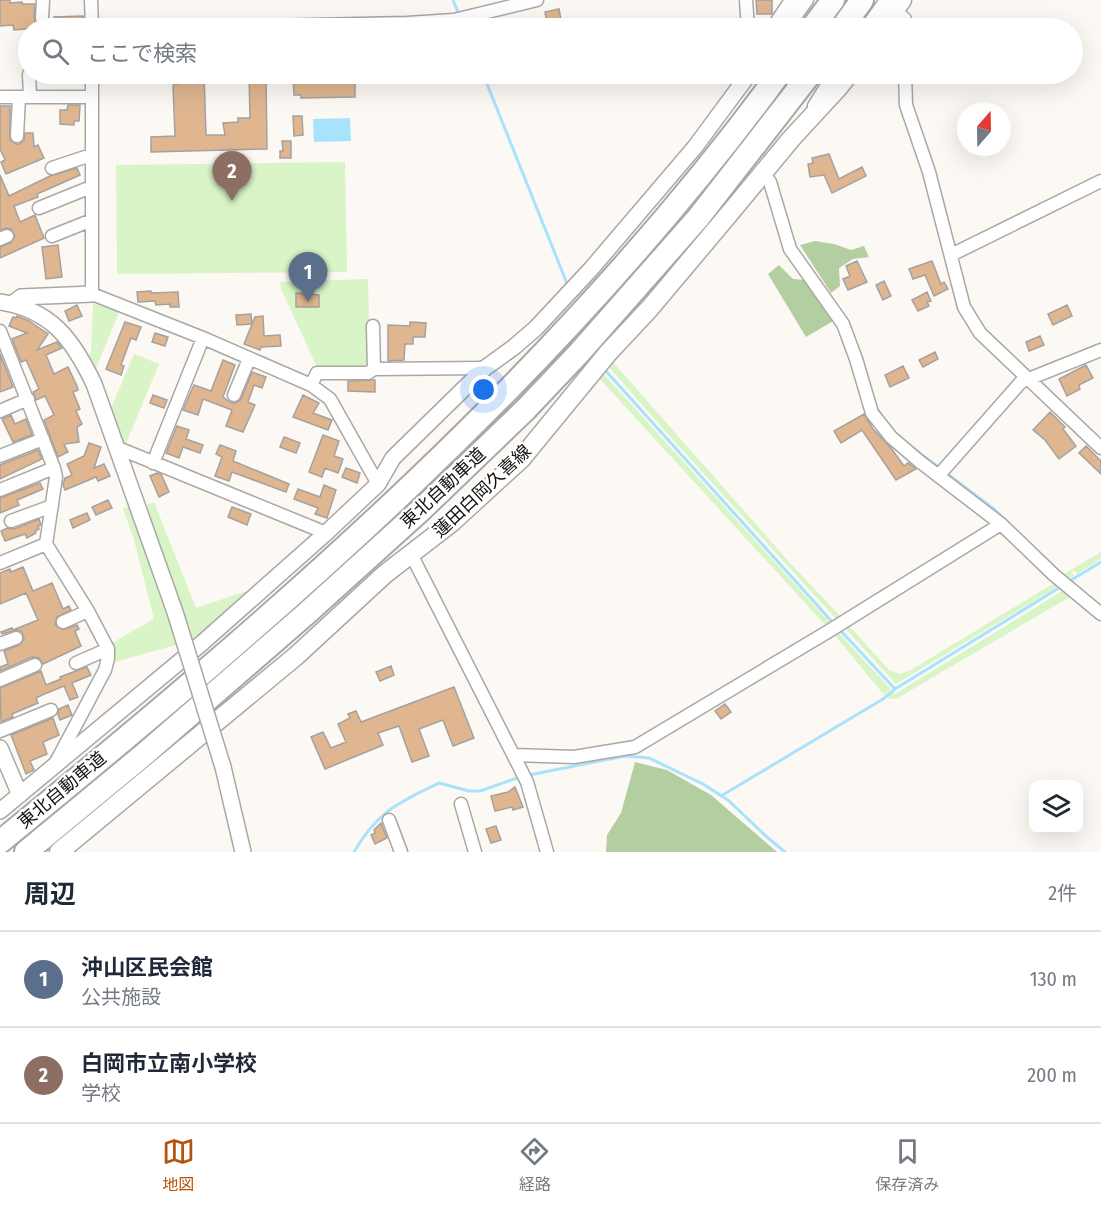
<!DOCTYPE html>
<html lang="ja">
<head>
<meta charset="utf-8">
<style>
	:root { --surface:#fff; --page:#f6f6f7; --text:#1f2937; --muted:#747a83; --line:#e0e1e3; --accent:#b45309 }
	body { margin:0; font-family:"Fira Sans Condensed","Noto Sans JP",sans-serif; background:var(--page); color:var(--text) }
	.controls { position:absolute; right:18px; bottom:18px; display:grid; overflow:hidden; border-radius:12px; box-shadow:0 6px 24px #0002 }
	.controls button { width:54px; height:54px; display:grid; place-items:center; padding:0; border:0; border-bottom:2px solid var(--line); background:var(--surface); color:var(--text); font:30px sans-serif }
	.compass { position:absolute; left:957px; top:102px; width:54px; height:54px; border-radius:50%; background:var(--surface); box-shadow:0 6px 24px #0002; rotate:20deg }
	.you { position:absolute; left:484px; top:390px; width:21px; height:21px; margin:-15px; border:4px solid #fff; border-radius:50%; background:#1a73e8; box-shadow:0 0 0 9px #1a73e833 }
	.badge { display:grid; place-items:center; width:39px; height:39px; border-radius:50%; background:var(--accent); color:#fff; font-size:20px; font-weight:700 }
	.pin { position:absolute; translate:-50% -50px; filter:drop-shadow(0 2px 3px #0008) }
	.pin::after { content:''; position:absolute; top:32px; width:21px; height:18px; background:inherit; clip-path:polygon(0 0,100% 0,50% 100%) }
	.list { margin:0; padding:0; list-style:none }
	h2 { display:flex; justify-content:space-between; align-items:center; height:78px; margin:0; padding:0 24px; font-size:26px }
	h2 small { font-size:20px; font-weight:400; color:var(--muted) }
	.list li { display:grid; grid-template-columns:39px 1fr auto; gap:18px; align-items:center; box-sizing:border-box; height:96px; padding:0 24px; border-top:2px solid var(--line) }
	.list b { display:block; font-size:22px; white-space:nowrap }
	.list p { margin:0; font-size:20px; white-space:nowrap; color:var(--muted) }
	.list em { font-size:20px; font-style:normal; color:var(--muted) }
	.icon { flex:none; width:33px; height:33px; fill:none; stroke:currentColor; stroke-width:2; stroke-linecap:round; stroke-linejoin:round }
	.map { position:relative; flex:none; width:1101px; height:852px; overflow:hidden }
	.search { position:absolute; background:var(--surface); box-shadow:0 6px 24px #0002; left:18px; right:18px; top:18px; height:66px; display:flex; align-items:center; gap:15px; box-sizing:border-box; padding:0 21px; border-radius:33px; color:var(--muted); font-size:22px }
	.sheet { height:270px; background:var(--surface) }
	nav { display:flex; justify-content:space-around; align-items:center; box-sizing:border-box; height:84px; border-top:2px solid var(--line); background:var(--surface); font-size:16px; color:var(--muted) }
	nav a { display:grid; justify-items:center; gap:3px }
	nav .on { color:var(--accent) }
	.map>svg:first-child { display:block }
</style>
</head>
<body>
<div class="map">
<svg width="1101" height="852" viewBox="0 0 1101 852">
	<rect width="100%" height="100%" fill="#fcf8f4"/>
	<!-- green -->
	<path fill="#d9f4c7" d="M345,162l2,110 -230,2 -1,-109z
		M368,279l2,85 -2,5h-50l-37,-80 -1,-7z
		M93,303l26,9 -24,59 -7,-12 3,-8z
		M134,354l25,10 -34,82 -7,-3 -9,-30z
		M611,360l179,203 52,55 -4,3 -165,-181 -66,-75z
		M602,372l230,253 -5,2 -229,-250z
		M154,502l42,106 60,-20 -64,51 -50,-132z
		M131,505l48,139 -67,19 -2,-19 44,-25 -21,-83 -10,-27z
		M1101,552v7l-24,15 -3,-4 -2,2 2,4 -7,4 -5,-5z
		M1056,582l4,3 -164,99 -52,-57 2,-2 5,3 38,42 11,4 11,-4z
		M1064,590l9,5 -177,104 -9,-1 6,-6 2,2z
		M837,631l54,58 -7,6 -51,-62z"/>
	<!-- forest -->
	<path fill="#b3cfa1" d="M815,241l19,3 17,6 13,-4 5,11 -16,2 -14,9 1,18 -9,7 -31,-48z
		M779,265l14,14 13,1 29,40 -29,17 -38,-63z
		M635,762l32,8 44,25 66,57h-171l1,-17 14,-22z"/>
	<!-- water -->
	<path fill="#a8e3fd" d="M350,118l1,23 -37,1 -1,-23z"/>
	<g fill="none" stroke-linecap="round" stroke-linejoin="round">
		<!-- stream -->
		<path stroke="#a8e3fd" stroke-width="3" d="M453,0l6,15
			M462,21l3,7
			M483,74l85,212
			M605,370l230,255
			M875,405l8,13
			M910,446l31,23
			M946,473l48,36 10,10
			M1068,582l33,-20
			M840,630l55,59 167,-103
			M529,775l96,-19 24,2 54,26 25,16 40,38 17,14
			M721,796l162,-97 12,-10
			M354,852c23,-40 45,-50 85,-69l30,8h11l40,-14"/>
	</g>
	<!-- building -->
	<path fill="#dfb690" stroke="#a5a19e" stroke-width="1.5" d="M0,0h10v3l12,-1v2h13l-1,14 3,10 -23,2 -1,-5 -13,1z
		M756,0h16v14h-15z
		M559,9l2,11 -14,3 -2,-11z
		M83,16l1,10 -29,1 -1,-10z
		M177,74h27l2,61h19l-2,-12 15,-1v-4h12l-1,-44h17l1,75 -116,3v-15l24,-1 -2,-50 1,-2h4z
		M293,74h62v23l-54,1v-3h-7z
		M68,105h12l-1,16h-5v4l-14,-1v-14h7z
		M0,106h10v34l6,4h4l4,-4 1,-7h8l1,14 4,-2 6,13 -38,16 -5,-12 4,-2 -5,-11z
		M293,116h9l1,19 -9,1z
		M282,141h9v17h-11v-7h3z
		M829,154l10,25 23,-12 4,9 -34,17 -8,-18 -14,2 -2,-13 5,-1 -1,-5z
		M77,168l3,7 -43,19 1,3 -24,9 6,16 15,-7 9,23 -44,20v-11l11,-4 4,-7 -4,-7 -4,-1 -7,2v-55l9,21 41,-20z
		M58,245l4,32 -16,2 -4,-32z
		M857,261l10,21 -19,8 -5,-11 7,-3 -4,-10z
		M932,261l9,23 3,-2 4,7 -14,7 -9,-21 -12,4 -4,-10z
		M884,281l7,15 -8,4 -7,-15z
		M151,291v2l27,-1 1,15h-9v-3l-14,1 -1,-4 -17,1 -1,-10z
		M927,292l4,9 -4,1 2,4 -11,5 -6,-11z
		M296,293l23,2v12h-23z
		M77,305l5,11 -13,5 -4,-10z
		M1067,305l5,11 -19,9 -5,-11z
		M251,314l1,10 -15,1 -1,-10z
		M17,316l12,5 19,13 -11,16 20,-8 4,5 1,1 -16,7 8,19 14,-7 9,19 1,4 -5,2 7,17 -4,2 6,13 -5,3 2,15 -15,2 4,8 -10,5 -14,-37 10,-5 -9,-19 -9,4 -3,-8 6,-3 -13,-29 -5,2 -9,-23 15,-6 -18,-7 4,-9 3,1z
		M263,316l1,20 16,-1 1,11 -20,1 -1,3 -16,-6 11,-27z
		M125,322l16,5 -5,13 -5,-2 -10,27 3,1 -3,9 -15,-6z
		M410,322l16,1 -1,14h-12v7h-8l-1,16 -16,1v-36l22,1z
		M155,333l13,4 -3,9 -13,-4z
		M1040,336l4,9 -15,6 -3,-9z
		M935,352l3,7 -15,8 -4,-7z
		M0,354l13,33 -13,5z
		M223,360l12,5 -12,32 8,6h5l5,-4 11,-27 14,5 -4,11 -8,-3 -6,17 7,3 -12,27 -17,-6 6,-16 -29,-11 -5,16 -15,-5 11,-25 17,6z
		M1086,365l7,13 -14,7 1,4 -13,7 -8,-17z
		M903,366l6,12 -19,9 -5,-12z
		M375,380v12l-27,-1v-10z
		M153,395l14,5 -3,8 -14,-5z
		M303,395l16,8 -6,10 19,7 -4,10 -35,-13z
		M1050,412l15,15 -2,2 13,17 -17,13 -14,-19 -12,-10z
		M864,414l9,15 18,19 13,18 4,-3 8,6 -20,11 -34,-50 -21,13 -7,-12z
		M11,415l4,9 11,-5 6,16 -19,7 -11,-23z
		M177,426l12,4 -3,9 17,6 -3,8 -17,-6 -4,11 -13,-5z
		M323,435l16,6 -5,15 9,3 -5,14 -13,-5 -3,9 -13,-5z
		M284,437l16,6 -4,10 -16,-6z
		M89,443l12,4 -7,21 10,-4 6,12 -12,5 -2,-4 -31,13 -2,-5 2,-7 7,-3 -5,-11 17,-8z
		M220,445l16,6 -3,10 56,23 -3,8 -54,-20 -3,9 -14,-5 7,-19 -6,-3z
		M1086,446l15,15v13l-22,-21z
		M38,450l4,9 -42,20v-14z
		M346,468l14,5 -3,10 -15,-6z
		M157,473l4,1 8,18 -10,5 -9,-21z
		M40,483l3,6 -26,11 2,5 -19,8v-15z
		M324,485l12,5 -9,28 -12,-4 3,-6 -24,-9 4,-10 22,8z
		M108,500l4,8 -16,7 -4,-8z
		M232,507l19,7 -4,11 -19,-8z
		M87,513l3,7 -17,8 -3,-8z
		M39,519l2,6 -3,1 1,3 -4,2 1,2 -9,5 -2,-4 -20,7 -4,-10 6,-3 7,1z
		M23,567l10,24 19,-8 11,26 6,-3 2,4 -14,7 -2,8 8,5 14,-5 2,4 -4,2 6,15 -38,18 -4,-6 -7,-1 -32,14v-4l8,-3 -4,-13 15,-6 5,-6 -2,-7 -4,-2 -16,4 -1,-2 11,-4 1,2 25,-10 -12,-27 -26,11v-31l10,-4 1,3z
		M391,666l3,9 -14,6 -4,-9z
		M87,667l4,8 -19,8 6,14 -8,3 -6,-14 -22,9 -6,3 2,5 -26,11 1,3 -12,5 -1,-34 41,-17 5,14 15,-6 -1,-2z
		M454,687l20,51 -21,8 -10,-26 -24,9 10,27 -17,6 -13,-36 -21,7 5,12 -58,24 -14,-32 12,-5 8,16 15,-6 -8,-18 12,-6 -2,-4 8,-3 5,11z
		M725,704l6,8 -10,7 -6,-8z
		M68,705l4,10 -12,5 -2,-5 1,-6z
		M53,718l6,17 -16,7 4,12 -17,7 4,9 -8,4 -15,-39z
		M515,787l8,20 -10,3 -1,-3 -17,4 -4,-15 17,-4z
		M381,823l6,15 -12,6 -4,-9 4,-2 -1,-3z
		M496,826l5,14 -10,3 -5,-14z"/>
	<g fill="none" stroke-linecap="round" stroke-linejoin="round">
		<!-- minor casing -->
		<g stroke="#aba7a4" stroke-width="15">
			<path id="minor" d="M91,0l1,28
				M746,0l2,28
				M895,11l10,8 1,9
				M42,18l1,-18
				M166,28l241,-5 47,-3 83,-20
				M787,28l20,-28
				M866,28l20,-28
				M29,74l1,22
				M92,74v220l111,44 108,47 19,14 48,85
				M905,74l1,31 23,67 35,135 16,26 121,115
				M0,97h92
				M814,106l20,-32
				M17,136l2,-39
				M52,168l39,-13
				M763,173l7,9 20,67 53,75 13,35 16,54 19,24 28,24 82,63 53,51 47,39
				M39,208l47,-19h5
				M52,236l40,-16
				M0,239l7,-3
				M951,255l150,-74
				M373,326l1,43
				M0,331l54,137 2,9 -10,67 42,67 20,38v9l-3,12 -50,94
				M311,385l6,-12h51l6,-4 111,-1
				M234,395l15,-36
				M0,411l28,-12
				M117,452l6,-2 203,83
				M0,456l43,-17
				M153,463l50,-125
				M939,475l82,-93 80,-32
				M0,490l54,-22
				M11,521l41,-15
				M411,554l116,228 20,70
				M0,563l46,-19
				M63,622l25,-11
				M0,644l16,-6
				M76,663l32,-14
				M0,680l35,-15
				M0,731l51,-21
				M514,755l60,2 61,-10 194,-116 172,-107
				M461,804l14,48
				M389,820l12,32"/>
		</g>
		<!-- tertiary casing -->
		<g stroke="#aba7a4" stroke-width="18">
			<path id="tertiary" d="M774,28l19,-28
				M0,302c52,8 73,38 94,82l81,228
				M12,304l9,-7 71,-3
				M0,748l20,47
				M223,767l20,85
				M0,811l202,-168 124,-110 52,-49 15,-26 92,-90 29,-21 22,-19 55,-59 104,-122 54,-73"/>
		</g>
		<!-- secondary casing -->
		<g stroke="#aba7a4" stroke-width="21">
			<path id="secondary" d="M882,28l20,-28
				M59,852l237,-196 89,-82 66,-51 70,-64 87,-106 42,-45 79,-94 62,-75 47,-51 11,-14"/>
		</g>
		<!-- motorway casing -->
		<g stroke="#aba7a4" stroke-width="26">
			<path id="motorway" d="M812,28l21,-28
				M842,28l20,-28
				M0,842c283,-231 562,-472 779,-768
				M26,852l115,-95 166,-144 116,-105 102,-98 54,-57 119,-135 112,-144"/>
		</g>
		<!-- minor -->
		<use href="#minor" stroke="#fff" stroke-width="12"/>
		<!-- tertiary -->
		<use href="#tertiary" stroke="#fff" stroke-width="15"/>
		<!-- secondary -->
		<use href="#secondary" stroke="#fff" stroke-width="18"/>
		<!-- motorway -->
		<use href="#motorway" stroke="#fff" stroke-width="22"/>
		<!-- tertiary-bridge casing -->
		<g stroke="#aba7a4" stroke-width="18" stroke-linecap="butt">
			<path id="tertiary-bridge" d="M175,612l48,155"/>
		</g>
		<!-- tertiary-bridge -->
		<use href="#tertiary-bridge" stroke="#fff" stroke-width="15"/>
	</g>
	<g text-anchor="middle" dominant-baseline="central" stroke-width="4.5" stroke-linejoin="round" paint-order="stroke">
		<!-- street labels -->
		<g font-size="18" fill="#151312" stroke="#fff">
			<text transform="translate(443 488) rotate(-43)">東北自動車道</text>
			<text transform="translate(482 491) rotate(-43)">蓮田白岡久喜線</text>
			<text transform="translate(62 790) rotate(-40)">東北自動車道</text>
		</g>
	</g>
</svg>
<div class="controls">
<button><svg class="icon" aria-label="layers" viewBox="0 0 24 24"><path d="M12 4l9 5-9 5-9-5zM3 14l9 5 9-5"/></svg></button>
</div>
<svg class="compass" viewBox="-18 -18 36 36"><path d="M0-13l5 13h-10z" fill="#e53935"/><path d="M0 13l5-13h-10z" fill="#747a83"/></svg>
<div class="you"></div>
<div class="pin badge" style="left:308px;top:302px;background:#5c6f8a">1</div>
<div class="pin badge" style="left:232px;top:201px;background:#8d6e63">2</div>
<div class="search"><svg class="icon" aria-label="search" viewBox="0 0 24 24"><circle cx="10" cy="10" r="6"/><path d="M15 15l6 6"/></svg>ここで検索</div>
</div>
<section class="sheet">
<h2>周辺<small>2件</small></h2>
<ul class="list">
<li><span class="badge" style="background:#5c6f8a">1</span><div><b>沖山区民会館</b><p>公共施設</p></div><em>130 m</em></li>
<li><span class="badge" style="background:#8d6e63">2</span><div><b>白岡市立南小学校</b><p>学校</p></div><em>200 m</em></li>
</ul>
</section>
<nav>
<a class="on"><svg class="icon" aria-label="map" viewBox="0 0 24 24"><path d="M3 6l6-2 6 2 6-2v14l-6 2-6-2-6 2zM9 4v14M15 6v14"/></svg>地図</a>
<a><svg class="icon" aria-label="directions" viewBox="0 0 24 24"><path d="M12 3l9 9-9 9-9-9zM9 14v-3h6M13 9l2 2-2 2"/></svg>経路</a>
<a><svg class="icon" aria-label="saved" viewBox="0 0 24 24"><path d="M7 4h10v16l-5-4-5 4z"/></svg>保存済み</a>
</nav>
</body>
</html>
